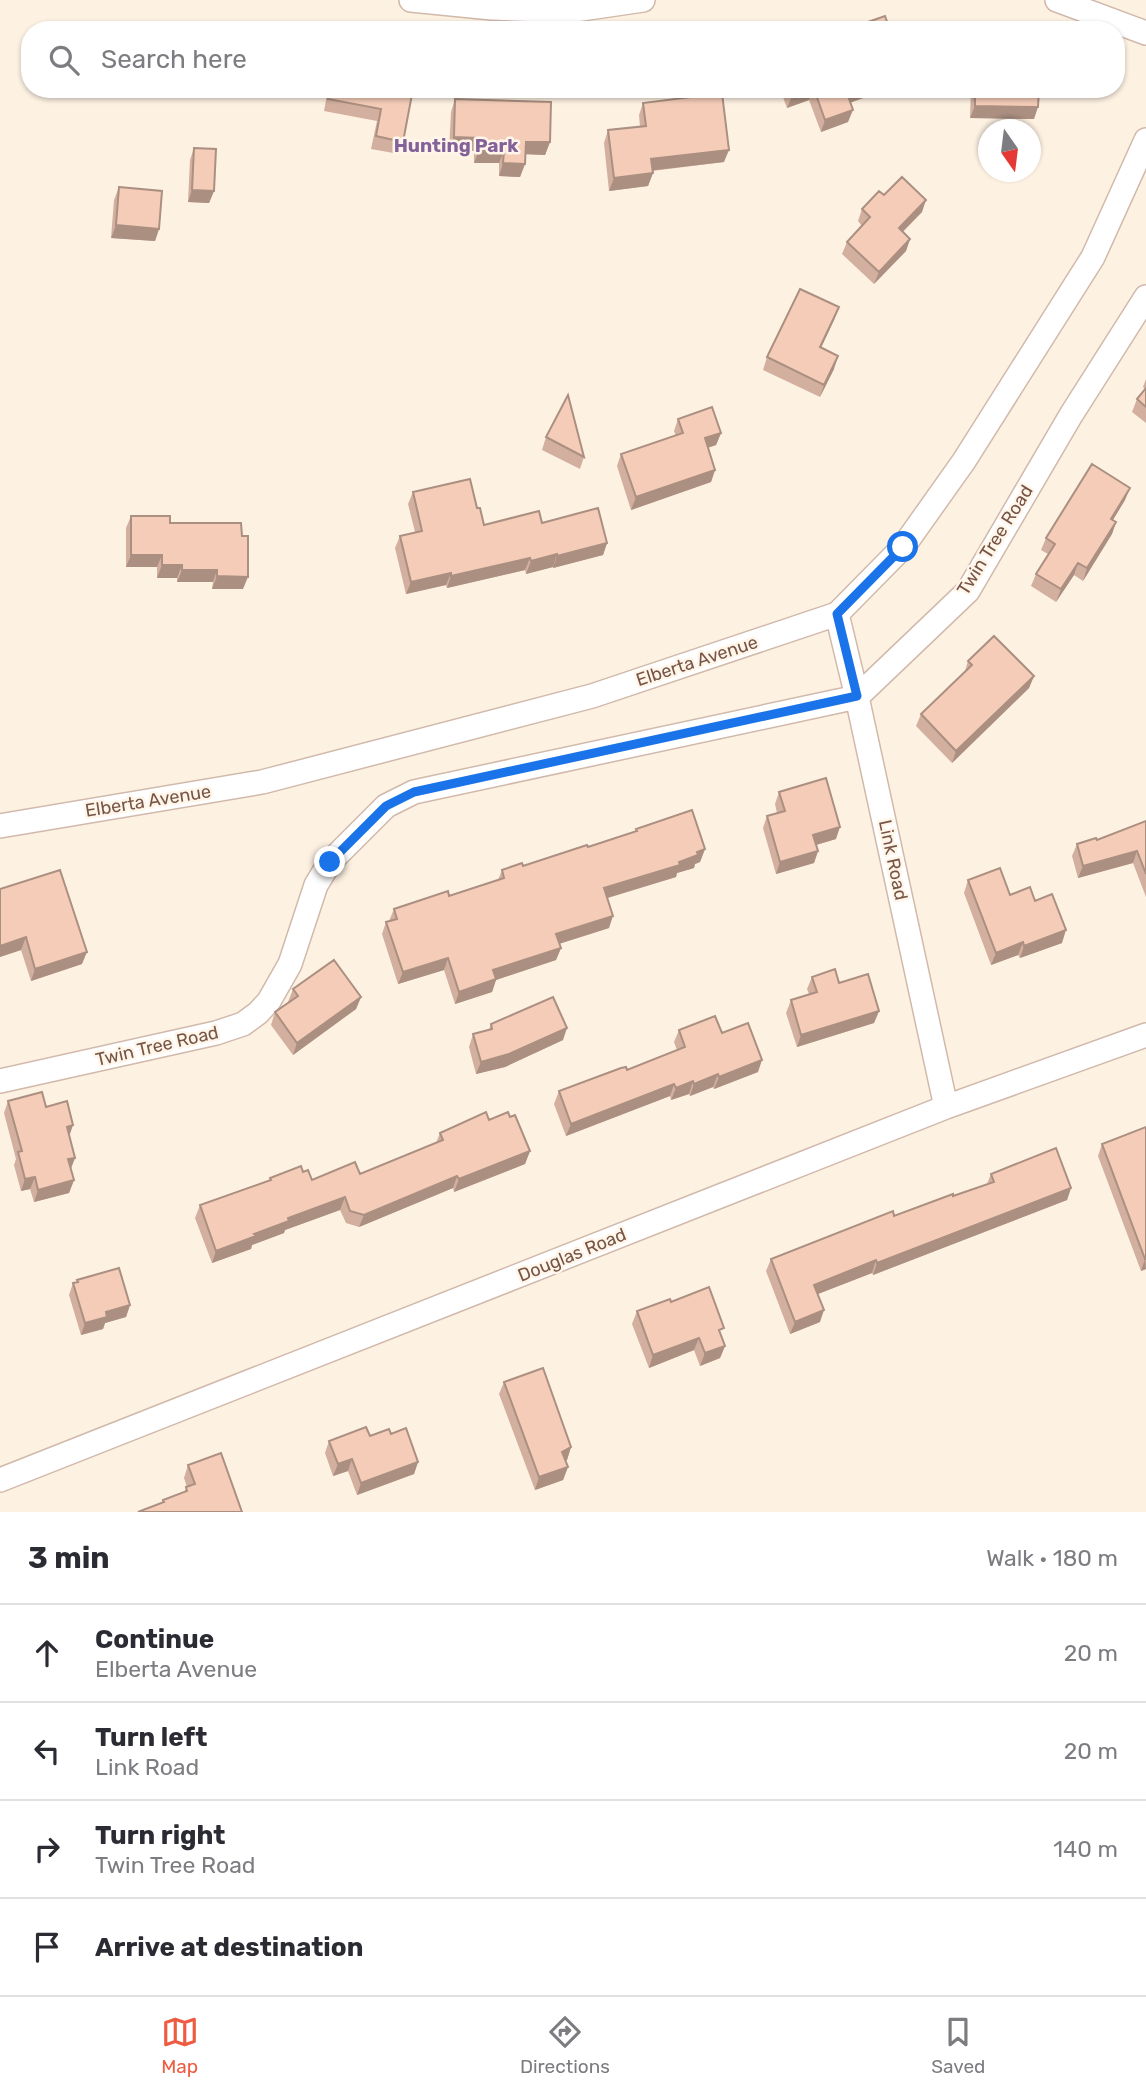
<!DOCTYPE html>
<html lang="en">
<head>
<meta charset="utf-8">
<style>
	:root { --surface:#fff; --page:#f2f2f3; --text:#2b2b33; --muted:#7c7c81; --line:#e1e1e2; --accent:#ed5c41 }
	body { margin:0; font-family:Rubik,sans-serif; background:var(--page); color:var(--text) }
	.compass { position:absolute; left:978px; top:119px; width:63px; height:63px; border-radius:50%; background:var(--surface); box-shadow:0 2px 5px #0004; rotate:166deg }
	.stop { position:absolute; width:21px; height:21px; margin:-16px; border:5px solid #1a73e8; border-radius:50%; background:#fff }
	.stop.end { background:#1a73e8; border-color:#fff; box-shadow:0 2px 7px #0008 }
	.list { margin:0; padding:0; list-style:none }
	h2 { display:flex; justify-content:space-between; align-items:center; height:91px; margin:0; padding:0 28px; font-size:30px }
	h2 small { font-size:23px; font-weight:400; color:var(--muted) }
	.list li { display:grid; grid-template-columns:46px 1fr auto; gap:21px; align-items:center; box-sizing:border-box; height:98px; padding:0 28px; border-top:2px solid var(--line) }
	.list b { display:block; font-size:26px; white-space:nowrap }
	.list p { margin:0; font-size:23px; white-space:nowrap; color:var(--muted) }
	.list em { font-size:23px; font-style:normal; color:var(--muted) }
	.icon { flex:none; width:38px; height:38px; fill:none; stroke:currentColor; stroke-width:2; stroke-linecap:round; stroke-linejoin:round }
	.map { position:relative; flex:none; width:1146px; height:1512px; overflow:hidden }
	.search { position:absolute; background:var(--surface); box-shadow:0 2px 5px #0004; left:21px; right:21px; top:21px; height:77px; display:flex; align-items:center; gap:18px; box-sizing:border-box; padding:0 24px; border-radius:28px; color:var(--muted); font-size:26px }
	.sheet { height:483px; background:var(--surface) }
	nav { display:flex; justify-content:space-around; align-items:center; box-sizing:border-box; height:98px; border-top:2px solid var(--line); background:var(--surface); font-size:19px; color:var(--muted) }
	nav a { display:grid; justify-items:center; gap:4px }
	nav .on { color:var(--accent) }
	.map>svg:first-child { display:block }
</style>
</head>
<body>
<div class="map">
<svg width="1146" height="1512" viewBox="0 0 1146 1512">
	<rect width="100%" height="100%" fill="#fdf1e2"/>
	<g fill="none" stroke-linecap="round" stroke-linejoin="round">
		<!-- street casing -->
		<g stroke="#d1b9ab" stroke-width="26">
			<path id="street" d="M411,0l81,8 76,3 75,-11
				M1057,0l89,33
				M837,614l20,83 89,410
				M0,826l262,-44 330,-86 245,-82 66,-67 61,-86 129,-204 53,-117
				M0,1081l216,-48 27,-9 15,-11 11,-12 21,-37 26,-79 14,-23 56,-56 28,-14 443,-95 111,-106 103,-176 75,-118
				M0,1480l946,-373 200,-72"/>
		</g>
		<!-- street -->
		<use href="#street" stroke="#fff" stroke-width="23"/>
	</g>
	<!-- wall -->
	<path fill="#d2af9e" d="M328,89h85l-10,53 -4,12 -28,-5 6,-28 -53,-10z
		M780,89h108l-38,14 -2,19 -27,10 -12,-32 -22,8z
		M971,89h68l-5,30 -64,-1z
		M455,99l95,43 -5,13 -20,-1v10l-5,13 -21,-1v-13h-25v-12l-25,-1 2,-38z
		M643,103l81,59 -72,9 1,2 -5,13 -39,5 -5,-48 4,-13 32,-3 -1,-12z
		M194,148l20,43 -5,12 -21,-1 2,-42z
		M119,187l40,42 -4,12 -44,-3 3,-38z
		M884,195l38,17 -19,20 7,7 -4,12 -32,33 -32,-30 5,-12 15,-16 -4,-5 4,-12z
		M839,307l-5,13 -13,28 13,21 -14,28 -57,-27 4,-13z
		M1146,379v44l-14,-11 5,-13 8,-10 -2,-2z
		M678,419l43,14 -5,12 -8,3 7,22 -4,12 -80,28 -14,-44 4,-12 55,-18 -2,-5z
		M546,437l38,20 -4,12 -38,-19z
		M413,492l64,16 7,17 58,-2 65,20 -4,12 -50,13v-1l-27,7 -1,-4 -78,18 -1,-3 -40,9 -11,-46 5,-12 15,-4 -7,-28z
		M1125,500l-12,20 3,2 -4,12 -29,47 -9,-6 -18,27 -25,-16 5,-12 12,-20 -7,-4 5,-12z
		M131,516l39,7 73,66h-31l1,-7h-36v-4h-20v-11h-31v-39z
		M968,661l66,15 -5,12 -77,75 -36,-37 5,-12 44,-43z
		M779,792l57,47 -20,6 2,6 -4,12 -38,11 -13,-46 4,-12 10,-3 -2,-9z
		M1146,821v76l-13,-34 -55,15 -6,-22 5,-12 20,-4z
		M636,829l69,20 -5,13 -5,2 -1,4 -17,5 -1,4 -68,21 1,30 -50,16 2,4 -5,12 -60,20 -4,12 -37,12 -11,-34 -46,14 -16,-50 4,-12 3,-1 5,-12 55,-13 49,-16 4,-10 21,-4 65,-19 47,-15z
		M968,880l42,15 25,6 27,42 -42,15 -2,-3 -27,10 -27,-72z
		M0,889l82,75 -51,17 -10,-31 -21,7z
		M812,977l27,6 40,28 -5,12 -77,24 -11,-34 5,-13 18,-6 -2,-5z
		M293,989l68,8 -5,12 -63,46 -22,-30 4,-13 14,-9 -1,-1z
		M491,1024l72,16 -58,27 -29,7 -7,-27 4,-13 16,-4z
		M679,1030l43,3 36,39 -44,17 -1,-2 -23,9 -1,-2 -18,6 -1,-4 -104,40 -12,-32 5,-13 68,-21 50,-20 -3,-8z
		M8,1101l38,6 23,29 6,22 -4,11 3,11 -5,13 -35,9 -4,-13 -9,2 -7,-26 2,-6 -12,-46z
		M489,1120l41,31 -5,13 -71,28 -1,-4 -94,39 -13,-4 -6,-13 -55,20 -1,3 -32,12 -1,4 -39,14 -17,-45 5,-13 69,-25 1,-2 33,-6 9,8 48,-6 76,-31 4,-10z
		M1146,1127v142l-5,2 -43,-115 4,-12z
		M991,1174l80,14 -4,12 -194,75 -1,-2 -54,21 2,28 -30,12 -24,-63 5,-12 216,-75z
		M77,1280l53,25 -4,12 -21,6 -2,6 -22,6 -12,-40 4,-12 4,-1z
		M671,1302l50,34 4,10 -5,12 -20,8 -6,-16 -45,18 -17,-44 5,-13z
		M504,1382l67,65 -4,13 -2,1 3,6 -5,13 -28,10 -36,-96z
		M391,1434l27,28 -4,12 -57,21 -9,-24 -15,5 -8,-23 4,-12z
		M188,1465l54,47 -80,-9 1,-3 21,-8 3,-5 -3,-9z"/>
	<!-- shaded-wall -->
	<path fill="#ab8f81" d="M810,89h3l-4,11 -22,8 5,-12z
		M858,89h30l-45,16 4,-12z
		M975,106l63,1 -4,12 -64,-1z
		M853,110l-5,12 -27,10 4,-12z
		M454,137l25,1 -5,13 -25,-1z
		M526,142h24l-5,13 -24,-1z
		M479,150l25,1 -5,12h-25z
		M729,150l-5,12 -77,9 4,-12z
		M503,163l22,1 -5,13 -21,-1z
		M653,173l-5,13 -39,5 5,-13z
		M192,190l22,1 -5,12 -21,-1z
		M926,200l-4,12 -28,28 5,-12z
		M116,225l43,4 -4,12 -44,-3z
		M910,239l-4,12 -32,33 5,-12z
		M839,307l-5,13 -19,40 5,-13z
		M838,356l-4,13 -14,28 4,-12z
		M721,433l-5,12 -16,5 5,-12z
		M715,470l-4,12 -80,28 5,-13z
		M1130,488l-5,12 -19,31 5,-12z
		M1116,522l-4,12 -29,47 4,-13z
		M607,543l-4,12 -50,13 4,-12z
		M557,554l-4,13 -27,7 5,-13z
		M131,555h31l-5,12h-31z
		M530,558l-5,12 -78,18 4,-12z
		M1078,563l-4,12 -18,27 5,-13z
		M162,565h20l-5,13h-20z
		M182,570h35l-4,12h-36z
		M451,573l-5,12 -40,9 5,-12z
		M217,576l31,1 -5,12h-31z
		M1034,676l-5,12 -77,75 4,-12z
		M840,827l-4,12 -27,8 4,-12z
		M705,849l-5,13 -5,2 -1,4 -17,5 -1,4 -76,23 4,-12 75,-26z
		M818,851l-4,12 -38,11 4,-12z
		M1137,851l-4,12 -55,15 5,-12z
		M613,916l-4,12 -57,18 4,-12z
		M1066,930l-4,13 -42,15 4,-12z
		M26,937l-5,13 -21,7v-11z
		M1023,942l-5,13 -27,10 5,-12z
		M561,948l-5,12 -60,20 -4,12 -37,12 4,-12 34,-22z
		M87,952l-5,12 -51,17 4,-12z
		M448,958l-4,12 -46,14 5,-12z
		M361,997l-5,12 -63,46 4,-12z
		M879,1011l-5,12 -77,24 4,-12z
		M567,1028l-4,12 -58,27 -29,7 5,-12z
		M762,1060l-4,12 -44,17 5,-12z
		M718,1074l-5,13 -23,9 4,-12z
		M693,1081l-4,13 -18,6 5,-12z
		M674,1084l-4,12 -104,40 5,-12z
		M73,1125l-4,12 -2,-10z
		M530,1151l-5,13 -71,28 5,-13z
		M75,1158l-5,12 -2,-11z
		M457,1176l-4,12 -94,39 5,-12z
		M35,1177l-5,12 -9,2 4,-12z
		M74,1180l-5,13 -35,9 4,-12z
		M1071,1188l-4,12 -194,75 4,-12z
		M345,1197l-5,13 -55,20 -1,3 -32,12 -1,4 -39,14 4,-12 72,-33z
		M1145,1259l1,10 -5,2z
		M876,1260l-4,13 -62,24 4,-12z
		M130,1305l-4,12 -21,6 -2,6 -22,6 4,-12 21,-11z
		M824,1310l-4,12 -30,12 5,-12z
		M699,1338l-5,12 -45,18 4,-13z
		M725,1346l-5,12 -20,8 5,-13z
		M571,1447l-4,13 -10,4 5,-12z
		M352,1459l-4,12 -15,5 5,-12z
		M418,1462l-4,12 -57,21 4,-12z
		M568,1467l-5,13 -28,10 4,-13z"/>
	<!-- building -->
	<path fill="#f4ccb8" stroke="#ab8f81" stroke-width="2" d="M885,16l5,14h-45z
		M330,89h83l-10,53 -27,-6 5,-27 -53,-10z
		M789,89h21l-18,7z
		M814,89h44l-11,4 6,17 -28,10z
		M975,89h64l-1,18 -63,-1z
		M722,93l7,57 -78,9 2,14 -39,5 -6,-48 38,-4 -3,-23z
		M455,99l96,3 -1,40h-24l-1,22 -22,-1 1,-12 -25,-1v-12l-25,-1z
		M194,148l22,1 -2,42 -22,-1z
		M902,177l24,23 -27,28 11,11 -31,33 -32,-30 23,-25 -8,-8 17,-18 5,4z
		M119,187l43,4 -3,38 -43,-4z
		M800,289l39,18 -19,40 18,9 -14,29 -57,-28z
		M1146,388v19l-9,-8z
		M568,395l16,62 -38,-20z
		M712,407l9,26 -16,5 10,32 -79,27 -15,-43 62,-21 -5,-14z
		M1092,464l38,24 -19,31 5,3 -29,46 -9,-5 -17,26 -25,-15 19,-30 -9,-6z
		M470,479l7,29h3l4,17 55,-14 3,12 56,-15 9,35 -50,13v-2l-26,7 -1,-3 -79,18v-3l-40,9 -11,-46 22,-5 -9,-39z
		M131,516h39v7h71l1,13h6v41l-31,-1v-6h-35v-5h-20v-10h-31z
		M994,636l40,40 -78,75 -35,-37 51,-49 -4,-4z
		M826,778l14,49 -27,8 5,16 -38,11 -13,-46 18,-5 -6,-19z
		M692,810l13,39 -8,3 1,3 -19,7 1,3 -76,23 9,28 -57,18 5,14 -68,22 3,9 -37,13 -11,-34 -45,14 -17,-50 11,-3 -3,-10 54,-18 1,5 55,-18 -2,-8 20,-7 1,3 64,-21 1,2 49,-16 -1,-2z
		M1146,821v53l-9,-23 -54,15 -6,-22 19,-6 1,2z
		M1000,868l10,27 20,-8 5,14 17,-7 14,36 -42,16 -1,-4 -27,11 -28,-73z
		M60,870l27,82 -52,17 -9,-32 -26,9v-57z
		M334,960l27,37 -64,46 -22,-31 23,-16 -5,-7z
		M835,969l4,14 29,-9 11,37 -78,24 -10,-35 26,-8 -5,-15z
		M553,997l14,31 -58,26 -28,8 -8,-28 19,-5 -1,-5z
		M715,1016l7,17 26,-10 14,37 -43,17 -1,-3 -24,10 -1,-3 -17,7 -2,-4 -103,40 -12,-33 62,-23 5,-1 1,3 58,-23 -6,-17z
		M42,1092l4,15 21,-6 6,24 -6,2 8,31 -7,1 6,21 -36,10 -3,-13 -10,2 -7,-27 4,-1 -14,-50z
		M486,1112l3,8 19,-8 2,5 5,-2 15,36 -71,28 -2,-3 -93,39 -14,-4 -5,-14 -57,21 1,3 -35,13 2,2 -40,15 -16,-46 71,-25 -1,-2 31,-12 2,6 5,-2 4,10 43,-18 5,12 83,-34 -3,-7z
		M1146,1127v132h-1l-43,-115z
		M1056,1148l15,40 -194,75 -1,-3 -62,25 10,25 -29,12 -24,-63 122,-48 1,5 59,-22v2l41,-14 -3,-8z
		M119,1268l11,37 -24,7 1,5 -22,6 -12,-40 5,-1 -1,-2z
		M709,1287l15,41 -5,2 6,16 -20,7 -6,-15 -46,17 -16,-44 33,-12 1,3z
		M543,1368l28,79 -9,5 6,15 -29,10 -35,-95z
		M366,1427l4,9 19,-7 2,5 15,-6 12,34 -57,21 -9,-24 -14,5 -9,-23z
		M221,1453l21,59h-104l26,-10 -1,-2 24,-9 -1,-4 9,-3 -7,-19z"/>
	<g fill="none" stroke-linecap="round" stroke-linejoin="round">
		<!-- route -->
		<path stroke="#1a73e8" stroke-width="9" d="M330,862l56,-56 28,-14 443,-96 -20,-82 66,-67"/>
	</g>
	<g text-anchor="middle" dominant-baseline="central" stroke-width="5" stroke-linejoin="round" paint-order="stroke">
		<!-- street labels -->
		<g font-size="18" fill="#765547" stroke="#fff5e9">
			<text transform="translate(995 540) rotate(-58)">Twin Tree Road</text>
			<text transform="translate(697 661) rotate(-18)">Elberta Avenue</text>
			<text transform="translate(148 801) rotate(-9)">Elberta Avenue</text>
			<text transform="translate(893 860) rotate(78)">Link Road</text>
			<text transform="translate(157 1046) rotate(-13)">Twin Tree Road</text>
			<text transform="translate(572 1255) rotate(-22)">Douglas Road</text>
		</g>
		<!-- neighbourhood labels -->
		<g font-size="19" font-weight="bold" fill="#83629a" stroke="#fff5e9">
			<text x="456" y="145">Hunting Park</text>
		</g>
	</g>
</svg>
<svg class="compass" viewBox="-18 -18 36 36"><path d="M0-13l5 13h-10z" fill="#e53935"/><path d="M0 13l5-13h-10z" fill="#7c7c81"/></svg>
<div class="stop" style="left:903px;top:547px"></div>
<div class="stop end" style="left:330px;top:862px"></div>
<div class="search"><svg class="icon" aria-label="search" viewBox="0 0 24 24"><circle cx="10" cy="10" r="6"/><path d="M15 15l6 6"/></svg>Search here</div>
</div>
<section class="sheet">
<h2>3 min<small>Walk · 180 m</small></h2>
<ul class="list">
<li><svg class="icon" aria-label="ahead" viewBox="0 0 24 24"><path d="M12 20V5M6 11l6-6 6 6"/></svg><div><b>Continue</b><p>Elberta Avenue</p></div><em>20 m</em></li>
<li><svg class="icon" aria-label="left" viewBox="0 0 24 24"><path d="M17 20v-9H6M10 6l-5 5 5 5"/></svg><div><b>Turn left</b><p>Link Road</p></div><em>20 m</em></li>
<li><svg class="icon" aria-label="right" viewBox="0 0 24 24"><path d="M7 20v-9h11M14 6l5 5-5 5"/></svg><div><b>Turn right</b><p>Twin Tree Road</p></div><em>140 m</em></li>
<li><svg class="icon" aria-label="arrive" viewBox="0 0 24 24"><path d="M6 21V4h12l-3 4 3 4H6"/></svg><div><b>Arrive at destination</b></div></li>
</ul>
</section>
<nav>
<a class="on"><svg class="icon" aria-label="map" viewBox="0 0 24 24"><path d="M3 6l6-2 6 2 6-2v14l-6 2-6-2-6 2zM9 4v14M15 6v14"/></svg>Map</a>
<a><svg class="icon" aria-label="directions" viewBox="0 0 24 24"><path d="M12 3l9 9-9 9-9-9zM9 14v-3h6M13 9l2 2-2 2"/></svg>Directions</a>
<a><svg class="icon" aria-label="saved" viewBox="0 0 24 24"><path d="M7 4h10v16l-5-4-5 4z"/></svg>Saved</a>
</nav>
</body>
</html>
